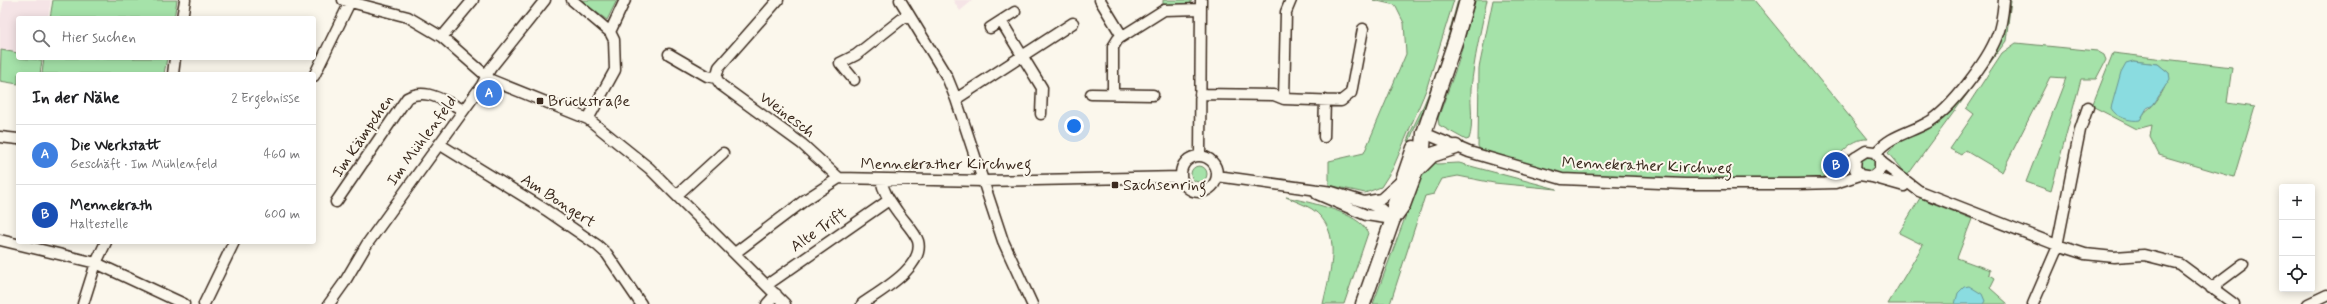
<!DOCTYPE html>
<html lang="de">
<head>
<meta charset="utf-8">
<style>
	:root { --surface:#fff; --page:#f2f2f2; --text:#202124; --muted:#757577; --line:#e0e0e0; --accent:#3b2a1e }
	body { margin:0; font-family:Mynerve,sans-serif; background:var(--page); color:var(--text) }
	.controls { position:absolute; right:12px; bottom:12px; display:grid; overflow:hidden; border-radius:4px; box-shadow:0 2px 10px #0003 }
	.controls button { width:36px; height:36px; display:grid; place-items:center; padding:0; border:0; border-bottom:1px solid var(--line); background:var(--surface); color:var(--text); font:20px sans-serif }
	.you { position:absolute; left:1074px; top:126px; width:14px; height:14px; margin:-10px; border:3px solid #fff; border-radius:50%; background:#1a73e8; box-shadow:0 0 0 6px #1a73e833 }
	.badge { display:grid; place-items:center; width:26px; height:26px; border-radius:50%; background:var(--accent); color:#fff; font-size:13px; font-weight:700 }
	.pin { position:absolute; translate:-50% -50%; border:2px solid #fff; box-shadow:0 1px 4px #0006 }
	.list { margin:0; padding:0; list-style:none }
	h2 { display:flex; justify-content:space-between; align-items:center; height:52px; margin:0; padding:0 16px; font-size:17px }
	h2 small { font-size:13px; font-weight:400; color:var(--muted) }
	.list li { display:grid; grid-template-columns:26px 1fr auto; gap:12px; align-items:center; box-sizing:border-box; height:60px; padding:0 16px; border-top:1px solid var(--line) }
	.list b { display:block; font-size:15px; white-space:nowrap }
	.list p { margin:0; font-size:13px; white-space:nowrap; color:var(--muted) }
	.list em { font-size:13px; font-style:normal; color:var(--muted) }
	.icon { flex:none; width:22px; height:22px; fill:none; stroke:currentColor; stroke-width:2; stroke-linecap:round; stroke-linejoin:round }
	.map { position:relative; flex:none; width:2327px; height:304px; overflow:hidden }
	.search { position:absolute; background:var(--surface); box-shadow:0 2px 10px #0003; left:16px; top:16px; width:300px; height:44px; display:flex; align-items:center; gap:10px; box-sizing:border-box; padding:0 14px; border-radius:4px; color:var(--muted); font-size:15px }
	.panel { position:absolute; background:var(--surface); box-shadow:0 2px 10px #0003; left:16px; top:72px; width:300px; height:172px; border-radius:4px }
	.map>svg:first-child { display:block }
</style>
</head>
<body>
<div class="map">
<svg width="2327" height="304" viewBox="0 0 2327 304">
	<rect width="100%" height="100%" fill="#fbf7ec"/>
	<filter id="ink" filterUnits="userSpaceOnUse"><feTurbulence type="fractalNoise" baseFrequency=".025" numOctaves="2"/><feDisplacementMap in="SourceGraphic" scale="8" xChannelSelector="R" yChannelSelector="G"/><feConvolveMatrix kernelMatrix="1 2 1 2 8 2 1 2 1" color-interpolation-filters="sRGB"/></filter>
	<g filter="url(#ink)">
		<!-- built -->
		<path fill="#f5e4e6" d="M4,0h47l-3,18h-30v40h24l-2,16h-22v10l-18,-3v-63z
			M953,0h20l-13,11z"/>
		<!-- green -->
		<path fill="#a5e2a9" stroke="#708664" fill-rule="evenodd" d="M53,0h124l-3,18h-124z
			M580,0h37l-10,20z
			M1163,0h29l-4,6 -25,-1z
			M1373,0h81l-28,90 -33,78 -12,19 -16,6 -36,-8v-24l35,-8 42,-99 -2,-31 -9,-18z
			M1458,0h3l-34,106 -11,19 -7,17 -2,-1c5,-14 13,-26 18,-39 14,-32 24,-68 33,-102z
			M1475,0h12c-6,29 -13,59 -16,89 -1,16 3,36 -2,50l-3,1 -27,-15 -1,-7 20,-55z
			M1493,0h261l114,139c-18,-1 -30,18 -41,30l2,4 -7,5 -9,2 -232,-2 -32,-6 -68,-20 -3,-6 1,-78z
			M2008,0h3l-5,41 -99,135 -19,-23 9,-10 32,-16 45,-47z
			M2016,43l81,8 7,4 2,5 -10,19h-15l-30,112 -25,-9 40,-104 -16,-1 -48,95 -37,-22 -4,5 -11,-6 24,-35 -8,-6 36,-55z
			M1,50l17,3v5l24,2 -2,14h-22v10l-18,-3z
			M2113,53l119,14 -5,36 28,4 -21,70 -75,-22 -9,-18 2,-12 -15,4 -45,-23zM2133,61l25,3 11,9c-2,12 -7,21 -15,31 -4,5 -9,6 -12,13z
			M44,58h123l-3,16h-122z
			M1860 165a8 8 0 1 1 16 0a8 8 0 1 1-16 0Z
			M1431,159l6,5 22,-1 98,26 -63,-6 -36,-7 -16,3 -8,15 -9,2 -35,108h-17l49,-132z
			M1191 174a8 8 0 1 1 16 0a8 8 0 1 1-16 0Z
			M1286,197c21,5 74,15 82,36l-24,71h-21c7,-32 21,-73 -11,-95 -8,-5 -18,-8 -26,-12z
			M1920,198l52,21 -15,39 33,12 -1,4 6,4 -5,10 18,16h-120l35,-59 -24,-12z"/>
		<!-- water -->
		<path fill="#8adce0" stroke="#6a9592" d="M2133,61l25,3 11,9 1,6 -17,26 -6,3 -7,12c-9,2 -25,-3 -29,-12l10,-36 5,-9z
			M1969,286l13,8 3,7 -2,3h-28l3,-11 6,-6z"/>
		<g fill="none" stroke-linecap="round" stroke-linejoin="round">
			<!-- minor casing -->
			<g stroke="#3b2a1e" stroke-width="13">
				<path id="minor" d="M343,0l65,17 34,20 49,43 97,39 61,49 136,136
					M572,0l38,32 4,8 1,30 -27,49
					M778,0l-59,67 -3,11 5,7 81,59 37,34
					M900,0l47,77 9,22 47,142 29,63
					M1100,0l22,36
					M182,18l3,-18
					M1001,21l41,67 -1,26
					M990,28l25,-16
					M610,32l15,-32
					M442,37l31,-37
					M669,54l38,22 9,2
					M173,74l2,-16
					M314,76l36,-74
					M854,80l-14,-17 16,-8 52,-41
					M1091,94l62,1
					M1113,94v-47l5,-8 46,-29 37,-1
					M1200,94l74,1 10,4 57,2 10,-8 12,-64
					M956,99l117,-76
					M1284,99l2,-87 5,-12
					M1424,133l45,19 93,27 123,5h113l37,-1 25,-8
					M0,137l18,2
					M1324,137l1,-37
					M439,144l107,66 51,35 10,9 34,50
					M1876,153c13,-17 33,-20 51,-30 23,-12 61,-63 70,-87 5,-11 6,-24 7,-36
					M1200,156l1,-156
					M1181 174a18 18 0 1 1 36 0a18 18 0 1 1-36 0Z
					M1881,162l38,29 138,54 28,9 29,3 30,-2 36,9 54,40
					M1217,176l115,16 32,10 17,-3 20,-18
					M1872,177l32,9
					M1828,183l19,-20 19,-12 8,1 6,6v12l-8,7 -12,-2 -5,-6 1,-12
					M1317,194l49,21 27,4
					M677,195l46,-42
					M336,202l71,-104c19,-11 36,3 55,11
					M1365,202l16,7 12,10
					M0,240l96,23 88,41
					M735,253l70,-53 34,-22 144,3 198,-4
					M767,285l122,-85
					M2211,288l32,-24
					M83,304l13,-41 10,-21
					M204,304l30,-62
					M329,304l15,-21 23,-39 115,-159 8,-16 55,-69
					M767,304l9,-10
					M862,304c17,-12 63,-37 56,-63 -3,-9 -15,-21 -21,-30 -7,-10 -14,-19 -16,-32
					M2033,304l23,-53 24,-121 8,-23
					M2308,304l19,-9"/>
			</g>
			<!-- secondary casing -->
			<g stroke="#3b2a1e" stroke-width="17">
				<path id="secondary" d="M1418,169l14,-14 24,-8
					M1394,206l20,-58
					M1363,304l30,-85 10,-14 13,-35 7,-21 1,-16 33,-97 10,-36"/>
			</g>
			<!-- minor -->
			<use href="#minor" stroke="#fbf7ec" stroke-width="10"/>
			<!-- secondary -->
			<use href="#secondary" stroke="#fbf7ec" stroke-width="14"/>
		</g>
	</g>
	<!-- markers -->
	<g fill="#3b2a1e" stroke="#fbf7ec" stroke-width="1.5">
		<rect x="536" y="97" width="8" height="8" rx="2"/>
		<rect x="1111" y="181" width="8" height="8" rx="2"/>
	</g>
	<g text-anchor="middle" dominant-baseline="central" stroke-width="4" stroke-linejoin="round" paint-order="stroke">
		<!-- poi labels -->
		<g font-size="16" fill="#3b2a1e" stroke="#fbf7ec" text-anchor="start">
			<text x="548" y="101">Brückstraße</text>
			<text x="1123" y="185">Sachsenring</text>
		</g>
		<!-- street labels -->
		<g font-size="16" fill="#3b2a1e" stroke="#fbf7ec">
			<text transform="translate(787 115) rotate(37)">Weinesch</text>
			<text transform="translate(363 136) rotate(-56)">Im Kämpchen</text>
			<text transform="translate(422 141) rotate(-54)">Im Mühlenfeld</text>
			<text x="946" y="164">Mennekrather Kirchweg</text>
			<text transform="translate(1647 166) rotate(2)">Mennekrather Kirchweg</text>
			<text transform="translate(558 201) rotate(33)">Am Bongert</text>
			<text transform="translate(819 230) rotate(-35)">Alte Trift</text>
		</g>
	</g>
</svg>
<div class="controls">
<button>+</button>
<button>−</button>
<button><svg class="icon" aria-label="locate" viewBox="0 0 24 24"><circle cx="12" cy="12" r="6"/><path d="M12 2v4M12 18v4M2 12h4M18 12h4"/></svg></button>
</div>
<div class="you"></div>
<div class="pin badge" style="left:489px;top:93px;background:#3f7fe0">A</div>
<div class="pin badge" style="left:1836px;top:165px;background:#1a4fb4">B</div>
<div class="search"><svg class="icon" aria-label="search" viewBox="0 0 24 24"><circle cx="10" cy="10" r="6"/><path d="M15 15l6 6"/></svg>Hier suchen</div>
<section class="panel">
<h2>In der Nähe<small>2 Ergebnisse</small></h2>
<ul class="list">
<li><span class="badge" style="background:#3f7fe0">A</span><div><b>Die Werkstatt</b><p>Geschäft · Im Mühlenfeld</p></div><em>460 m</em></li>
<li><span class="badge" style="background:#1a4fb4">B</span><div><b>Mennekrath</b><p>Haltestelle</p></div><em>600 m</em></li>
</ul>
</section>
</div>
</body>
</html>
